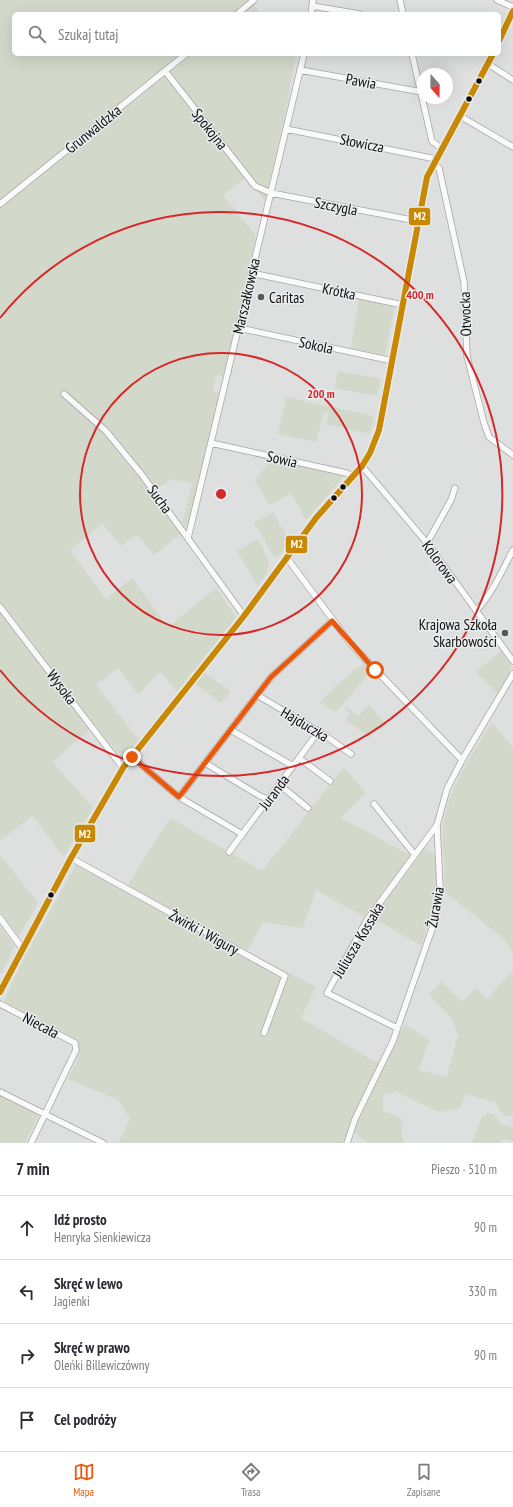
<!DOCTYPE html>
<html lang="pl">
<head>
<meta charset="utf-8">
<style>
	:root { --surface:#fff; --page:#f7f7f7; --text:#2b2b33; --muted:#7c7c81; --line:#e1e1e2; --accent:#ea580c }
	body { margin:0; font-family:"PT Sans Narrow",sans-serif; background:var(--page); color:var(--text) }
	.compass { position:absolute; left:417px; top:68px; width:36px; height:36px; border-radius:50%; background:var(--surface); box-shadow:0 4px 16px #0002; rotate:160deg }
	.stop { position:absolute; width:12px; height:12px; margin:-9px; border:3px solid #ea580c; border-radius:50%; background:#fff }
	.stop.end { background:#ea580c; border-color:#fff; box-shadow:0 1px 4px #0008 }
	.list { margin:0; padding:0; list-style:none }
	h2 { display:flex; justify-content:space-between; align-items:center; height:52px; margin:0; padding:0 16px; font-size:17px }
	h2 small { font-size:13px; font-weight:400; color:var(--muted) }
	.list li { display:grid; grid-template-columns:26px 1fr auto; gap:12px; align-items:center; box-sizing:border-box; height:64px; padding:0 16px; border-top:1px solid var(--line) }
	.list b { display:block; font-size:15px; white-space:nowrap }
	.list p { margin:0; font-size:13px; white-space:nowrap; color:var(--muted) }
	.list em { font-size:13px; font-style:normal; color:var(--muted) }
	.icon { flex:none; width:22px; height:22px; fill:none; stroke:currentColor; stroke-width:2; stroke-linecap:round; stroke-linejoin:round }
	.map { position:relative; flex:none; width:513px; height:1143px; overflow:hidden }
	.search { position:absolute; background:var(--surface); box-shadow:0 4px 16px #0002; left:12px; right:12px; top:12px; height:44px; display:flex; align-items:center; gap:10px; box-sizing:border-box; padding:0 14px; border-radius:6px; color:var(--muted); font-size:15px }
	.sheet { height:308px; background:var(--surface) }
	nav { display:flex; justify-content:space-around; align-items:center; box-sizing:border-box; height:56px; border-top:1px solid var(--line); background:var(--surface); font-size:11px; color:var(--muted) }
	nav a { display:grid; justify-items:center; gap:2px }
	nav .on { color:var(--accent) }
	.map>svg:first-child { display:block }
</style>
</head>
<body>
<div class="map">
<svg width="513" height="1143" viewBox="0 0 513 1143">
	<rect width="100%" height="100%" fill="#dedfdf"/>
	<!-- green -->
	<path fill="#d2d9ca" d="M0,0h250l11,14h-247v40h282l-11,61 -20,86 -19,-24 -23,18 33,41 -32,140 -8,-1 -3,17 7,1 -32,138 -6,-8 10,-39 -20,-5 -20,14 30,40 -28,22 -17,-20 -16,11 -18,-22 -33,26 36,49 26,-21 36,49 48,-39 20,29 -59,75 -16,-20 -23,22 -20,-26 -22,17 43,55 -16,20 -28,-35 -42,37 40,46 -29,48 -32,-40 -32,25z
		M359,298l32,6 3,5 -9,46 -34,-7z
		M338,371l43,8 -4,17 -42,-8z
		M286,397l88,19 -4,18 -44,-10 3,-10 -5,-2 -8,30 -38,-8z
		M270,460l74,16 -38,44 -15,-27 -21,12 -15,-24z
		M273,512l16,28 -11,18 -4,-1 -20,-34z
		M258,539c13,25 16,24 0,47l-21,-35z
		M501,651l10,14 -1,8 -13,21 -21,-22z
		M364,664l7,7 -35,41 -17,-10 38,-35 2,1z
		M204,672l27,19 -10,12 -27,-20z
		M369,705l17,19 -6,6 -2,-1 -9,8 -23,-17 5,-6 -6,-5 2,-2 11,9z
		M492,722l21,26v206l-10,-16 -60,-47c4,-21 -2,-43 0,-64 2,-32 32,-78 49,-105z
		M344,767l22,26 -25,25 71,38 -47,61 -49,-27 -13,38 -40,-6 -16,29 69,36 -15,31 78,46 -26,53 -9,26h-226l12,-24 -12,-19 -50,-21c7,-16 18,-28 4,-42l-69,-34 21,-45 53,-95 48,26 45,-71 92,53z
		M424,847l11,8c4,35 -2,58 -14,91l-49,-29z
		M0,855l38,48 -19,33 -19,-24z
		M0,927l15,19 -14,28 -1,-1z
		M513,970v147l-10,-2 -7,-12 -30,-9 -6,14 -21,4 -43,-20 -13,2v17l18,6 2,26h-33l-16,-10 7,-20 44,-89 24,16 -10,30 28,7 11,-42 -6,-16 -23,-25 13,-13 20,21 13,-14 12,11z
		M0,1095l39,19 -14,29h-25z
		M488,1113l6,2 6,9 13,4v13l-12,-2v4h-30l11,-26z"/>
	<g fill="none" stroke-linecap="round" stroke-linejoin="round">
		<!-- minor casing -->
		<g stroke="#a5a6a6" stroke-width="7">
			<path id="minor" d="M400,0l3,14
				M497,0l16,7
				M312,6l48,8
				M237,14l17,-14
				M311,14l2,-14
				M412,54l20,87 10,8
				M488,64l25,16
				M300,70l122,22
				M165,71l90,115 16,7 146,28
				M460,116l53,31
				M286,129l150,30
				M434,164l5,4 25,114 3,74 17,67 5,14 24,18
				M0,204l186,-150
				M251,273l152,32
				M239,328l154,33
				M64,394l42,37 36,44 102,141
				M211,443l135,30 7,3
				M362,466l65,77 86,118
				M188,538l116,-484
				M427,543l24,-43 4,-12
				M287,558l63,85 112,117
				M0,607l123,161
				M476,611c16,-17 26,-40 37,-61
				M257,695l66,39 28,20
				M231,730l62,36
				M132,757l47,40 63,37
				M299,758l31,23
				M205,763l55,33 8,3
				M280,785l28,23
				M179,797l92,-120 61,-56
				M374,804l41,51
				M229,852l90,-121
				M71,858l214,118 -21,57
				M0,918l22,30
				M0,1004l75,39 1,7 -45,93
				M397,1028l-70,-35 40,-73 70,-95
				M0,1092l103,51
				M347,1143l8,-24 38,-78 40,-115 6,-23 1,-14 -3,-64 10,-36 15,-29 51,-86"/>
		</g>
		<!-- tertiary casing -->
		<g stroke="#a5a6a6" stroke-width="8">
			<path id="tertiary" d="M499,41l14,-30
				M0,992l71,-134 52,-90 121,-152 72,-98 46,-52 8,-13 9,-23 48,-253 66,-123"/>
		</g>
		<!-- minor -->
		<use href="#minor" stroke="#fafafa" stroke-width="5.5"/>
		<!-- tertiary -->
		<use href="#tertiary" stroke="#fafafa" stroke-width="7"/>
		<!-- bus-1 casing -->
		<g stroke="#eaeced" stroke-width="9">
			<path id="bus-1" d="M499,41l14,-30
				M0,992l71,-134 52,-90 121,-152 72,-98 46,-52 8,-13 9,-23 48,-253 66,-123"/>
		</g>
		<!-- bus-1 -->
		<use href="#bus-1" stroke="#c88803" stroke-width="6"/>
	</g>
	<g fill="none" stroke-linecap="round" stroke-linejoin="round">
		<!-- route -->
		<path stroke="#ea580c" stroke-width="5" d="M132,757l47,40 92,-120 61,-56 43,49"/>
	</g>
	<!-- distance rings -->
	<g fill="none" stroke="#d62828" stroke-width="2">
		<circle cx="221" cy="494" r="141"/>
		<path d="M0 318A282 282 0 1 1 0 670"/>
	</g>
	<!-- markers -->
	<g fill="#0e0e0f" stroke="#eaeced" stroke-width="1.5">
		<circle cx="479" cy="81" r="3.5"/>
		<circle cx="469" cy="99" r="3.5"/>
		<circle cx="343" cy="487" r="3.5"/>
		<circle cx="334" cy="498" r="3.5"/>
		<circle cx="51" cy="895" r="3.5"/>
	</g>
	<g fill="#575758" stroke="#eaeced" stroke-width="1.5">
		<circle cx="261" cy="297" r="4"/>
		<circle cx="505" cy="633" r="4"/>
	</g>
	<g text-anchor="middle" dominant-baseline="central" stroke-width="3" stroke-linejoin="round" paint-order="stroke">
		<!-- street labels -->
		<g font-size="15" fill="#0e0e0f" stroke="#eaeced">
			<text transform="translate(361 81) rotate(10)">Pawia</text>
			<text transform="translate(93 129) rotate(-39)">Grunwaldzka</text>
			<text transform="translate(210 129) rotate(52)">Spokojna</text>
			<text transform="translate(362 143) rotate(11)">Słowicza</text>
			<text transform="translate(336 206) rotate(11)">Szczygla</text>
			<text transform="translate(339 291) rotate(12)">Krótka</text>
			<text transform="translate(246 296) rotate(-77)">Marszałkowska</text>
			<text transform="translate(465 314) rotate(-92)">Otwocka</text>
			<text transform="translate(316 345) rotate(12)">Sokola</text>
			<text transform="translate(282 459) rotate(13)">Sowia</text>
			<text transform="translate(160 499) rotate(54)">Sucha</text>
			<text transform="translate(440 562) rotate(54)">Kolorowa</text>
			<text transform="translate(62 687) rotate(53)">Wysoka</text>
			<text transform="translate(305 724) rotate(31)">Hajduczka</text>
			<text transform="translate(274 792) rotate(-53)">Juranda</text>
			<text transform="translate(435 907) rotate(-80)">Żurawia</text>
			<text transform="translate(204 932) rotate(29)">Żwirki i Wigury</text>
			<text transform="translate(358 940) rotate(-59)">Juliusza Kossaka</text>
			<text transform="translate(41 1025) rotate(28)">Niecała</text>
		</g>
		<!-- poi labels -->
		<g font-size="15" fill="#0e0e0f" stroke="#eaeced" text-anchor="start">
			<text x="269" y="297">Caritas</text>
			<text x="497" y="624" text-anchor="end">Krajowa Szkoła<tspan x="497" dy="17">Skarbowości</tspan></text>
		</g>
	</g>
	<circle cx="221" cy="494" r="6" fill="#d62828" stroke="#eaeced" stroke-width="2"/>
	<g font-size="12" text-anchor="middle" font-weight="bold" fill="#d62828" stroke="#eaeced" stroke-width="3" stroke-linejoin="round" paint-order="stroke">
		<text x="420" y="299">400 m</text>
		<text x="321" y="398">200 m</text>
	</g>
	<g stroke="#eaeced" stroke-width="1.5">
		<rect x="408" y="207" width="23" height="19" rx="4" fill="#c88803"/>
		<rect x="285" y="535" width="23" height="19" rx="4" fill="#c88803"/>
		<rect x="74" y="824" width="22" height="19" rx="4" fill="#c88803"/>
	</g>
	<g font-size="11" text-anchor="middle" font-weight="bold" fill="#fff">
		<text x="420" y="220">M2</text>
		<text x="297" y="548">M2</text>
		<text x="85" y="838">M2</text>
	</g>
</svg>
<svg class="compass" viewBox="-18 -18 36 36"><path d="M0-13l5 13h-10z" fill="#e53935"/><path d="M0 13l5-13h-10z" fill="#7c7c81"/></svg>
<div class="stop" style="left:375px;top:670px"></div>
<div class="stop end" style="left:132px;top:757px"></div>
<div class="search"><svg class="icon" aria-label="search" viewBox="0 0 24 24"><circle cx="10" cy="10" r="6"/><path d="M15 15l6 6"/></svg>Szukaj tutaj</div>
</div>
<section class="sheet">
<h2>7 min<small>Pieszo · 510 m</small></h2>
<ul class="list">
<li><svg class="icon" aria-label="ahead" viewBox="0 0 24 24"><path d="M12 20V5M6 11l6-6 6 6"/></svg><div><b>Idź prosto</b><p>Henryka Sienkiewicza</p></div><em>90 m</em></li>
<li><svg class="icon" aria-label="left" viewBox="0 0 24 24"><path d="M17 20v-9H6M10 6l-5 5 5 5"/></svg><div><b>Skręć w lewo</b><p>Jagienki</p></div><em>330 m</em></li>
<li><svg class="icon" aria-label="right" viewBox="0 0 24 24"><path d="M7 20v-9h11M14 6l5 5-5 5"/></svg><div><b>Skręć w prawo</b><p>Oleńki Billewiczówny</p></div><em>90 m</em></li>
<li><svg class="icon" aria-label="arrive" viewBox="0 0 24 24"><path d="M6 21V4h12l-3 4 3 4H6"/></svg><div><b>Cel podróży</b></div></li>
</ul>
</section>
<nav>
<a class="on"><svg class="icon" aria-label="map" viewBox="0 0 24 24"><path d="M3 6l6-2 6 2 6-2v14l-6 2-6-2-6 2zM9 4v14M15 6v14"/></svg>Mapa</a>
<a><svg class="icon" aria-label="directions" viewBox="0 0 24 24"><path d="M12 3l9 9-9 9-9-9zM9 14v-3h6M13 9l2 2-2 2"/></svg>Trasa</a>
<a><svg class="icon" aria-label="saved" viewBox="0 0 24 24"><path d="M7 4h10v16l-5-4-5 4z"/></svg>Zapisane</a>
</nav>
</body>
</html>
